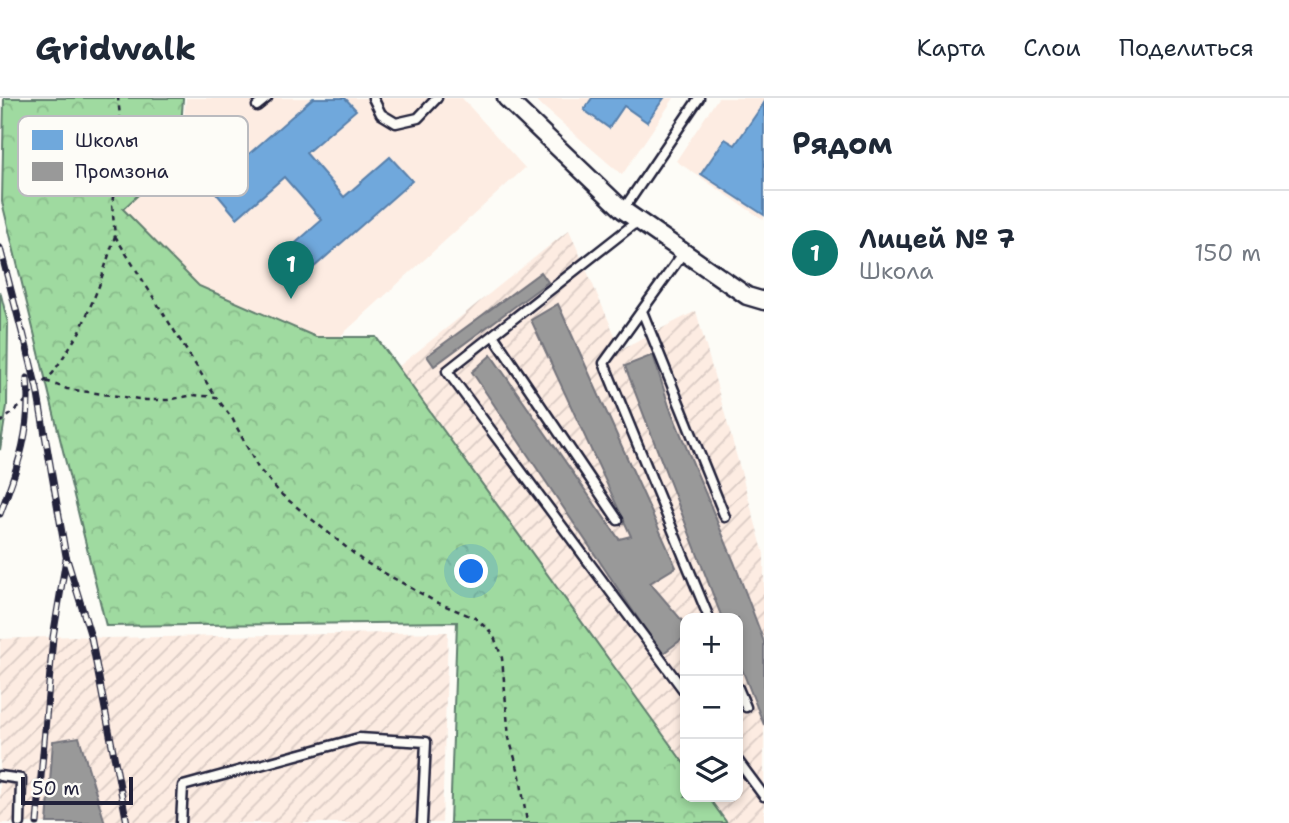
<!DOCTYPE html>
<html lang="ru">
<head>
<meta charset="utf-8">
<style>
	:root { --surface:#fff; --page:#f6f6f7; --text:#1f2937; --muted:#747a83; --line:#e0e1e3; --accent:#0f766e }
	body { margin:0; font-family:"Shantell Sans",sans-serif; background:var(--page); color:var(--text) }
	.controls { position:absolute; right:21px; bottom:21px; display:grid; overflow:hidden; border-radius:14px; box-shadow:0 4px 10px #0003 }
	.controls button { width:63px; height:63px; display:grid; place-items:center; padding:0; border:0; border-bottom:2px solid var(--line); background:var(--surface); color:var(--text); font:35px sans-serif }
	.scale { position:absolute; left:21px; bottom:18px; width:112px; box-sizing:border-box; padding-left:7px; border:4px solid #22223b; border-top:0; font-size:19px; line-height:24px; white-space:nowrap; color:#22223b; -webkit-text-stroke:5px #fdfcf7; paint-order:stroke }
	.you { position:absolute; left:472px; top:474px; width:24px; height:24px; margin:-18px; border:5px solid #fff; border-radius:50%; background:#1a73e8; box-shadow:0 0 0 10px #1a73e833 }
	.badge { display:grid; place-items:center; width:46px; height:46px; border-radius:50%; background:var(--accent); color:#fff; font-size:23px; font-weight:700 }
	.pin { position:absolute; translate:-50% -58px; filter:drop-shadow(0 2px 4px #0008) }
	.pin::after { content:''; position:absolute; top:37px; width:24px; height:21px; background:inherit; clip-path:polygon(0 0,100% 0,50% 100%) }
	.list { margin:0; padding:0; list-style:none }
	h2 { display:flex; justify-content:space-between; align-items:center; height:91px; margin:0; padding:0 28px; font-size:30px }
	h2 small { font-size:23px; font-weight:400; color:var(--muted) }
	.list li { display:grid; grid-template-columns:46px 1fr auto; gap:21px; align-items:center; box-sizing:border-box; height:126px; padding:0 28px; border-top:2px solid var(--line) }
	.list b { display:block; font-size:26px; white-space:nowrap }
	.list p { margin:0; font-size:23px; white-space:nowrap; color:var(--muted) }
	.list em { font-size:23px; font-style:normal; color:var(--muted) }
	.icon { flex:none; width:38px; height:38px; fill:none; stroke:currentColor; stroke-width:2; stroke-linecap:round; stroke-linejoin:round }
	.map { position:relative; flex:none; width:764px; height:725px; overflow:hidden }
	header { display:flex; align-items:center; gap:42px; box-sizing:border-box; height:98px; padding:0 35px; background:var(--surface); border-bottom:2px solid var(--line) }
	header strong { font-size:33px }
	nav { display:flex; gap:38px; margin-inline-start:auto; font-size:24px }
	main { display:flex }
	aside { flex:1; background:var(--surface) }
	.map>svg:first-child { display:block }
</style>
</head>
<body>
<header>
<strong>Gridwalk</strong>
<nav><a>Карта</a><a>Слои</a><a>Поделиться</a></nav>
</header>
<main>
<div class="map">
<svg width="764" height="725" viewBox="0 0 764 725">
	<defs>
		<pattern id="industrial-furrows" width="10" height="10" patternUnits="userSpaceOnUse" patternTransform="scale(1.75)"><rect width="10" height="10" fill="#fdece2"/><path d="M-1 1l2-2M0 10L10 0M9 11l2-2" fill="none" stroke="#d9cac3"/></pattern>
		<pattern id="forest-crowns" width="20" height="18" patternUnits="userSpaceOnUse" patternTransform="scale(1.75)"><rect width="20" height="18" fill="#9fdaa0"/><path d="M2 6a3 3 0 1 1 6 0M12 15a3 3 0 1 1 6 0" fill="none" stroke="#89bb8b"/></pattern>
	</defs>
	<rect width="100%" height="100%" fill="#fdfcf7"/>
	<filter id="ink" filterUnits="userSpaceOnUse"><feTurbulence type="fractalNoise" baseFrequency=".0143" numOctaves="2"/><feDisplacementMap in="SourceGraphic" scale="14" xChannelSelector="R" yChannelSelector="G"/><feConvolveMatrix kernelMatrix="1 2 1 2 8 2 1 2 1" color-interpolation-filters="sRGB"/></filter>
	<g filter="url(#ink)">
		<!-- built -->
		<path fill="#fdece2" d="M186,0h276l63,70 -245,223 -158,-183 57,-51z
			M533,0h141l-52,77z
			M718,0h46v122l-88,-59z"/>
		<!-- industrial -->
		<path fill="url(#industrial-furrows)" d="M569,132l52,119 75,-38 68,243v269h-37l-19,-26h30v-179h-53v147l-287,-398z
			M448,534l-6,191h-442v-184l73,-3 32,2z"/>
		<!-- forest -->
		<path fill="url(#forest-crowns)" stroke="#607e6e" stroke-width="2" d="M4,0h179l-4,59 -56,52 76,77 117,51h60l309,428v32h23l19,26h-277l7,-201 -351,4 -104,-424z
			M0,193l8,32 -1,83 -7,44z"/>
		<!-- schools -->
		<path fill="#6fa8dc" stroke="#5880ac" stroke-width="2" d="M313,0h32l11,12 -50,43 38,44 46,-40 22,24 -116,102 -20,-23 46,-40 -38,-43 -47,41 -26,-31z
			M592,0h72l-17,24 -23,-16 -15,22 -25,-18z
			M764,5v112l-63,-41 24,-35 10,6z"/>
		<!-- industry -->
		<path fill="#999" stroke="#75757d" stroke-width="2" d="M541,174l7,10 -114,84 -7,-10z
			M558,206l118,263 -26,16 35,41v13l-23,17 -190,-282 19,-17 128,184 12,-3 -100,-216z
			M653,257l16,51 65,156 30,80v83l-26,-66v-41h-16l-97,-252z
			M79,639l26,86h-58l6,-82z"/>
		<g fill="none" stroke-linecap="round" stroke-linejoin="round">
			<!-- lane casing -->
			<g stroke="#22223b" stroke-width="13">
				<path id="lane" d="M373,0l8,16 15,9 22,-5 19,-20
					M257,8l10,-8
					M623,112l76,-112
					M639,122l-192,151 238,321
					M684,154l-80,111 105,255
					M642,213l83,206
					M493,237l125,185
					M738,590l8,19
					M738,663l26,35
					M0,678l21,3 -1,44
					M181,725l2,-37 176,-48 67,4 -4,81"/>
			</g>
			<!-- street casing -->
			<g stroke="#22223b" stroke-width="21">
				<path id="street" d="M506,0l117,112 124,86 17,5"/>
			</g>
			<!-- path -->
			<path stroke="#22223b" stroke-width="2.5" stroke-dasharray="5 5" stroke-linecap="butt" d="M115,138l100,160
				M46,283l21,8 79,11h22l25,-5 23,2 16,21 26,50 24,27 81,66 73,41 39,16 18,16 9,24 7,80 11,38 7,47
				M0,325l23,-19 6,-8 24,-23 27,-42 19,-45 16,-50 -3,-32 10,-70 -4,-36"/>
			<!-- lane -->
			<use href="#lane" stroke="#fdfcf7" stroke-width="8"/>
			<!-- street -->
			<use href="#street" stroke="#fdfcf7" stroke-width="16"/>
			<!-- rail casing -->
			<g stroke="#22223b" stroke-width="7">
				<path id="rail" d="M0,150l24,92
					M23,234l14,57 29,167 25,81 36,186
					M0,416c18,-48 32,-83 27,-136
					M37,725l16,-186 13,-78"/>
			</g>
			<!-- rail -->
			<use href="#rail" stroke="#fdfcf7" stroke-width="4.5" stroke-dasharray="13" stroke-linecap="butt"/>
		</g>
	</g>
	<!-- legend -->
	<rect x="18" y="18" width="230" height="80" rx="10" fill="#fdfcf7" stroke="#bbbbbf" stroke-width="2"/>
	<rect x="32" y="32" width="31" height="20" fill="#6fa8dc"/>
	<rect x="32" y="64" width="31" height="19" fill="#999"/>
	<g font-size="19" fill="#22223b">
		<text x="75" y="49">Школы</text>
		<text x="75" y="80">Промзона</text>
	</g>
</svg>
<div class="controls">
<button>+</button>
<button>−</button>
<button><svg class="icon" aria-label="layers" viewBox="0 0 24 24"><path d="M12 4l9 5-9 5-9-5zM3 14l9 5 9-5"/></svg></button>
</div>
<div class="scale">50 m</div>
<div class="you"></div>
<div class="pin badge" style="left:291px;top:201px">1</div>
</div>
<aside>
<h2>Рядом<small></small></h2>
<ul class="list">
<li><span class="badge">1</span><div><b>Лицей № 7</b><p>Школа</p></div><em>150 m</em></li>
</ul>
</aside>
</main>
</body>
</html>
